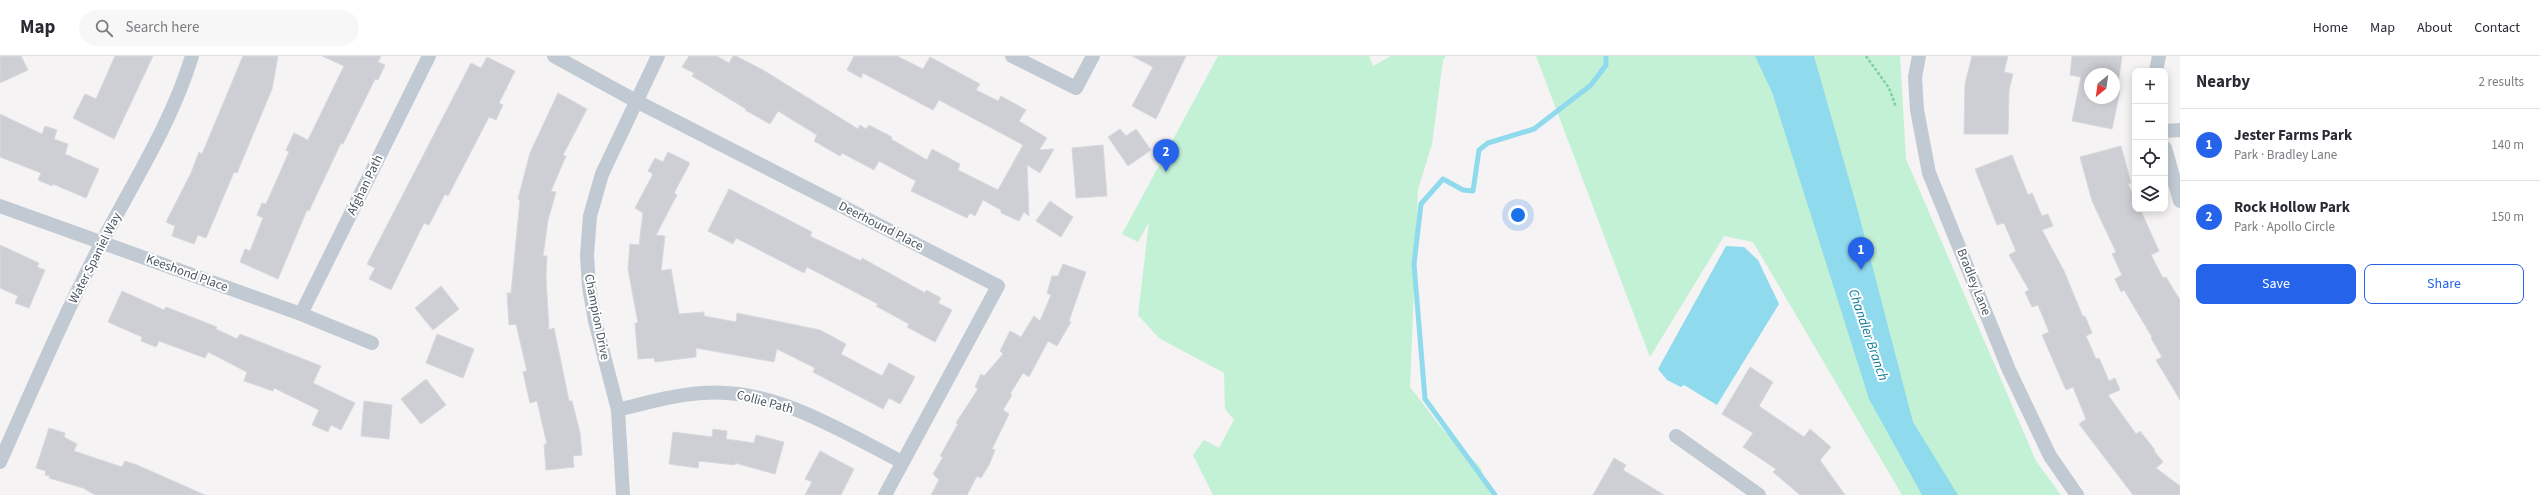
<!DOCTYPE html>
<html lang="en">
<head>
<meta charset="utf-8">
<style>
	:root { --surface:#fff; --page:#f7f7f7; --text:#2b2b33; --muted:#7c7c81; --line:#e1e1e2; --accent:#2563eb }
	body { margin:0; font-family:"Source Sans 3",sans-serif; background:var(--page); color:var(--text) }
	.controls { position:absolute; right:12px; top:12px; display:grid; overflow:hidden; border-radius:8px; box-shadow:0 2px 10px #0003 }
	.controls button { width:36px; height:36px; display:grid; place-items:center; padding:0; border:0; border-bottom:1px solid var(--line); background:var(--surface); color:var(--text); font:20px sans-serif }
	.compass { position:absolute; left:2084px; top:12px; width:36px; height:36px; border-radius:50%; background:var(--surface); box-shadow:0 2px 10px #0003; rotate:209deg }
	.you { position:absolute; left:1518px; top:159px; width:14px; height:14px; margin:-10px; border:3px solid #fff; border-radius:50%; background:#1a73e8; box-shadow:0 0 0 6px #1a73e833 }
	.badge { display:grid; place-items:center; width:26px; height:26px; border-radius:50%; background:var(--accent); color:#fff; font-size:13px; font-weight:700 }
	.pin { position:absolute; translate:-50% -33px; filter:drop-shadow(0 1px 2px #0008) }
	.pin::after { content:''; position:absolute; top:21px; width:14px; height:12px; background:inherit; clip-path:polygon(0 0,100% 0,50% 100%) }
	.list { margin:0; padding:0; list-style:none }
	h2 { display:flex; justify-content:space-between; align-items:center; height:52px; margin:0; padding:0 16px; font-size:17px }
	h2 small { font-size:13px; font-weight:400; color:var(--muted) }
	.list li { display:grid; grid-template-columns:26px 1fr auto; gap:12px; align-items:center; box-sizing:border-box; height:72px; padding:0 16px; border-top:1px solid var(--line) }
	.list b { display:block; font-size:15px; white-space:nowrap }
	.list p { margin:0; font-size:13px; white-space:nowrap; color:var(--muted) }
	.list em { font-size:13px; font-style:normal; color:var(--muted) }
	.actions { display:flex; gap:8px; padding:12px 16px }
	.actions a { flex:1; padding:9px 0; border:1px solid var(--accent); border-radius:8px; text-align:center; font-size:14px; color:var(--accent) }
	.actions .main { background:var(--accent); color:#fff }
	.icon { flex:none; width:22px; height:22px; fill:none; stroke:currentColor; stroke-width:2; stroke-linecap:round; stroke-linejoin:round }
	.map { position:relative; flex:none; width:2180px; height:439px; overflow:hidden }
	header { display:flex; align-items:center; gap:24px; box-sizing:border-box; height:56px; padding:0 20px; background:var(--surface); border-bottom:1px solid var(--line) }
	header strong { font-size:19px }
	nav { display:flex; gap:22px; margin-inline-start:auto; font-size:14px }
	.search { width:280px; height:36px; background:var(--page); display:flex; align-items:center; gap:10px; box-sizing:border-box; padding:0 14px; border-radius:22px; color:var(--muted); font-size:15px }
	main { display:flex }
	aside { flex:1; background:var(--surface) }
	.map>svg:first-child { display:block }
</style>
</head>
<body>
<header>
<strong>Map</strong>
<div class="search"><svg class="icon" aria-label="search" viewBox="0 0 24 24"><circle cx="10" cy="10" r="6"/><path d="M15 15l6 6"/></svg>Search here</div>
<nav><a>Home</a><a>Map</a><a>About</a><a>Contact</a></nav>
</header>
<main>
<div class="map">
<svg width="2180" height="439" viewBox="0 0 2180 439">
	<rect width="100%" height="100%" fill="#f5f3f3"/>
	<!-- green -->
	<path fill="#c3f1d5" d="M1218,0h151l4,10 18,-10h55l-3,4 -11,84 -14,45 -8,198 30,39 40,41 11,28h-278l-20,-40 11,-15 15,8 15,-28 -9,-11 -1,-36 -65,-35 -21,-23 11,-93 -11,20 -16,-8z
		M1536,0h364l6,103 130,302 25,34h-159l-149,-253 -29,-6 -74,121z"/>
	<!-- water -->
	<path fill="#90daee" d="M1755,0h59l44,155 55,211 45,73h-36l-53,-96 -97,-307z
		M1726,190l18,1 14,13 21,44 -62,101 -33,-20 -3,2 -14,-7 -9,-11z"/>
	<g fill="none" stroke-linecap="round" stroke-linejoin="round">
		<!-- stream -->
		<path stroke="#90daee" stroke-width="5" d="M1495,439l-70,-96 -11,-135 7,-60 22,-25 20,11 10,1 6,-41 9,-7 46,-14 57,-44 15,-20v-9"/>
	</g>
	<!-- building -->
	<path fill="#cdcfd5" stroke="#d7d9de" fill-rule="evenodd" d="M0,0h21l7,14 -28,13z
		M115,0h38l-39,83 -41,-21 12,-24 11,5z
		M243,0h35l-6,33 -35,84 -3,-1 -28,66 -8,-3 -4,9 -22,-8 3,-10 -9,-4 25,-49 8,-21 3,2z
		M322,0h59l-3,6 7,3 -7,15 -3,-1 -32,65 -2,-1 -32,68 -2,-1 -29,69 -38,-17 5,-13 5,2 13,-33 -6,-3 5,-12 4,1 23,-52 -3,-2 8,-17 14,7 36,-74z
		M689,0h28l12,7 4,-7h3l27,14 95,59 2,-4 6,4 3,-4 23,12 -1,2 36,21 5,-11 28,15 -2,6 40,20 25,-45 -84,-45 -6,10 -70,-37 -2,5 -14,-8 7,-14h43l26,13 7,-12 50,27 -4,6 22,11 3,-5 25,14 -7,11 28,17 -8,12 15,-1 -14,24 -13,-8 2,51 -5,-4 -5,9 -18,-8v-3l-18,-10 -8,16 -5,-3 -3,5 -56,-27 5,-10 -37,-20 -5,9 -32,-17 -2,3 -26,-15 3,-6 -39,-24 -8,13 -25,-14 1,-1 -54,-33 2,-3 -12,-6z
		M1132,0h54l-30,63 -24,-13 21,-39z
		M1972,0h36l-4,16 9,2 -4,16 -1,44h-44l1,-50z
		M2072,0h50l-5,35h3l-8,38 -40,-8 9,-44 -11,-2zM2090,18h24v24h-24z
		M487,1l28,14 -16,32 4,2 -7,15 -7,-3 -41,79 -3,-2 -16,31 -5,-2 -33,67 -22,-11 6,-11 -8,-4 104,-201 10,5z
		M558,37l29,16 -24,46 3,1 -15,35 5,1 -8,28 -5,36h4l-1,22 3,52 5,-2 15,73h3l8,32 2,22 -9,1 1,11 -28,3 -2,-26h3l-10,-43 -7,2 -7,-31 4,-1 -11,-47 -7,1 -2,-32h4l9,-93 -2,-1 12,-46z
		M0,58l42,20 3,-8 12,4 -3,9 14,5 -3,10 34,15 -13,29 -33,-14 -1,2 -14,-6 3,-7 -41,-16z
		M1120,73l6,7 10,-7 15,21 -23,16 -20,-29z
		M1103,89l4,51 -31,2 -4,-50z
		M2121,90l10,37 -3,1 7,15v10h5l19,42 -8,4 12,23 3,-1 14,23v100l-24,-40 6,-3 -11,-19 1,-1 -28,-47 -3,2 -6,-13 7,-4 -10,-21 4,-2 -24,-51 -12,-44z
		M668,96l22,11 -16,30 3,2 -21,40 9,1 -4,35 10,-2 8,45 25,-2v4l32,6 1,-9 83,17 26,14 -5,10 41,22 7,-13 26,14 -15,27 -11,-6 -6,11 -70,-37 2,-4 -38,-19 -3,13 -78,-14v9l-41,5 -1,-4 -16,1 -3,-36h3l-10,-54 2,-25 9,1 4,-32 -8,-5 18,-34 -5,-3 7,-13 8,4z
		M2012,99l16,40 4,-2 10,23 6,-2 5,12 -11,4 22,41 19,46 2,-1 7,17 -6,3 10,23 3,-1 10,23 6,-3 5,12 -12,5 28,39 4,-3 15,19 -1,1 9,11 -7,6 24,18v9h-47l-54,-71 7,-5 -13,-32 -7,3 -24,-55 7,-3 -11,-27 -6,2 -7,-15 4,-2 -20,-35 7,-4 -12,-28 -7,2 -22,-56z
		M729,133l83,43 -2,4 51,25 1,-3 63,35 1,-3 15,8 -3,5 14,7 -17,32 -28,-15 2,-3 -33,-18 2,-2 -71,-37 -3,6 -68,-35 -3,6 -25,-13z
		M1050,145l23,16 -12,20 -25,-16z
		M0,189l39,18 -2,4 8,3 -16,38 -14,-5 3,-7 -18,-8z
		M1063,208l23,8 -17,49 2,1 -14,24 -9,-5 -19,36 -6,-4 -13,21 2,1 -9,15 6,4 -17,35 3,1 -6,15 -8,13 -4,-2 -10,19h-36l8,-15 -6,-6 10,-17 -3,-1 18,-32 -2,-1 22,-34 -3,-2 6,-13 3,2 19,-22 -3,-3 10,-20 11,6 13,-21 6,5 11,-26 -4,-2 5,-17h6z
		M441,230l18,23 -26,21 -18,-22z
		M122,235l42,19 2,-3 51,20 -1,2 21,10 3,-5 81,32 -8,17 42,20 -14,27 -10,-5 -3,7 -16,-7 7,-15 -45,-22 -1,3 -29,-10 3,-9 -39,-20 -3,6 -46,-17 -3,6 -15,-6 1,-4 -34,-15z
		M437,278l37,15 -11,29 -37,-15z
		M1750,311l23,15 -14,24 45,31 6,-8 21,18 -11,13 25,35h-45l-27,-23 3,-3 -33,-22 10,-14 -31,-19z
		M426,323l20,26 -25,19 -20,-25z
		M364,345l28,4 -3,34 -28,-3z
		M49,372l16,5 -1,4 13,7 -3,7 48,16 3,-6 12,4 68,30h-110l-12,-7 -34,-10 1,-2 -5,-1 1,-4 -10,-3z
		M713,373l14,2 -1,8 28,4 2,-8 28,7 -9,32 -40,-11v2l-36,-4 -1,7 -29,-4 4,-32 39,5z
		M820,395l34,18 -13,26h-36l7,-13 -7,-3z
		M1614,402l12,7 -3,5 41,25h-71z"/>
	<g fill="none" stroke-linecap="round" stroke-linejoin="round">
		<!-- path -->
		<path stroke="#7ad0a6" stroke-width="2.5" stroke-dasharray="3 2" stroke-linecap="butt" d="M1866,0l23,32 7,19"/>
		<!-- street -->
		<path stroke="#c1cad2" stroke-width="14" d="M554,0l82,45 362,185 -113,209
			M1012,0l64,32 17,-32
			M1919,0l-4,21 2,33 12,63 80,197 41,86 27,39
			M2156,15l3,-15
			M2165,75l15,-1
			M2165,92l15,53
			M0,150l301,108 71,29
			M301,258l128,-258
			M618,354c28,-7 55,-15 84,-17 72,-6 139,38 200,69
			M1676,380l83,59
			M0,406c33,-74 65,-149 102,-220 32,-61 70,-120 90,-186
			M623,439l-5,-85 -23,-89 -6,-34 -2,-32 3,-39 12,-42 56,-118"/>
	</g>
	<g text-anchor="middle" dominant-baseline="central" stroke-width="4" stroke-linejoin="round" paint-order="stroke">
		<!-- street labels -->
		<g font-size="13" fill="#4a5661" stroke="#fff">
			<text transform="translate(365 129) rotate(-64)">Afghan Path</text>
			<text transform="translate(881 170) rotate(27)">Deerhound Place</text>
			<text transform="translate(95 202) rotate(-63)">Water Spaniel Way</text>
			<text transform="translate(187 217) rotate(20)">Keeshond Place</text>
			<text transform="translate(1974 226) rotate(68)">Bradley Lane</text>
			<text transform="translate(597 261) rotate(79)">Champion Drive</text>
			<text transform="translate(765 346) rotate(15)">Collie Path</text>
		</g>
		<!-- water labels -->
		<g font-size="14" font-style="italic" fill="#0c7c9b" stroke="#fff">
			<text transform="translate(1868 279) rotate(71)">Chandler Branch</text>
		</g>
	</g>
</svg>
<div class="controls">
<button>+</button>
<button>−</button>
<button><svg class="icon" aria-label="locate" viewBox="0 0 24 24"><circle cx="12" cy="12" r="6"/><path d="M12 2v4M12 18v4M2 12h4M18 12h4"/></svg></button>
<button><svg class="icon" aria-label="layers" viewBox="0 0 24 24"><path d="M12 4l9 5-9 5-9-5zM3 14l9 5 9-5"/></svg></button>
</div>
<svg class="compass" viewBox="-18 -18 36 36"><path d="M0-13l5 13h-10z" fill="#e53935"/><path d="M0 13l5-13h-10z" fill="#7c7c81"/></svg>
<div class="you"></div>
<div class="pin badge" style="left:1861px;top:214px">1</div>
<div class="pin badge" style="left:1166px;top:116px">2</div>
</div>
<aside>
<h2>Nearby<small>2 results</small></h2>
<ul class="list">
<li><span class="badge">1</span><div><b>Jester Farms Park</b><p>Park · Bradley Lane</p></div><em>140 m</em></li>
<li><span class="badge">2</span><div><b>Rock Hollow Park</b><p>Park · Apollo Circle</p></div><em>150 m</em></li>
</ul>
<div class="actions"><a class="main">Save</a><a>Share</a></div>
</aside>
</main>
</body>
</html>
